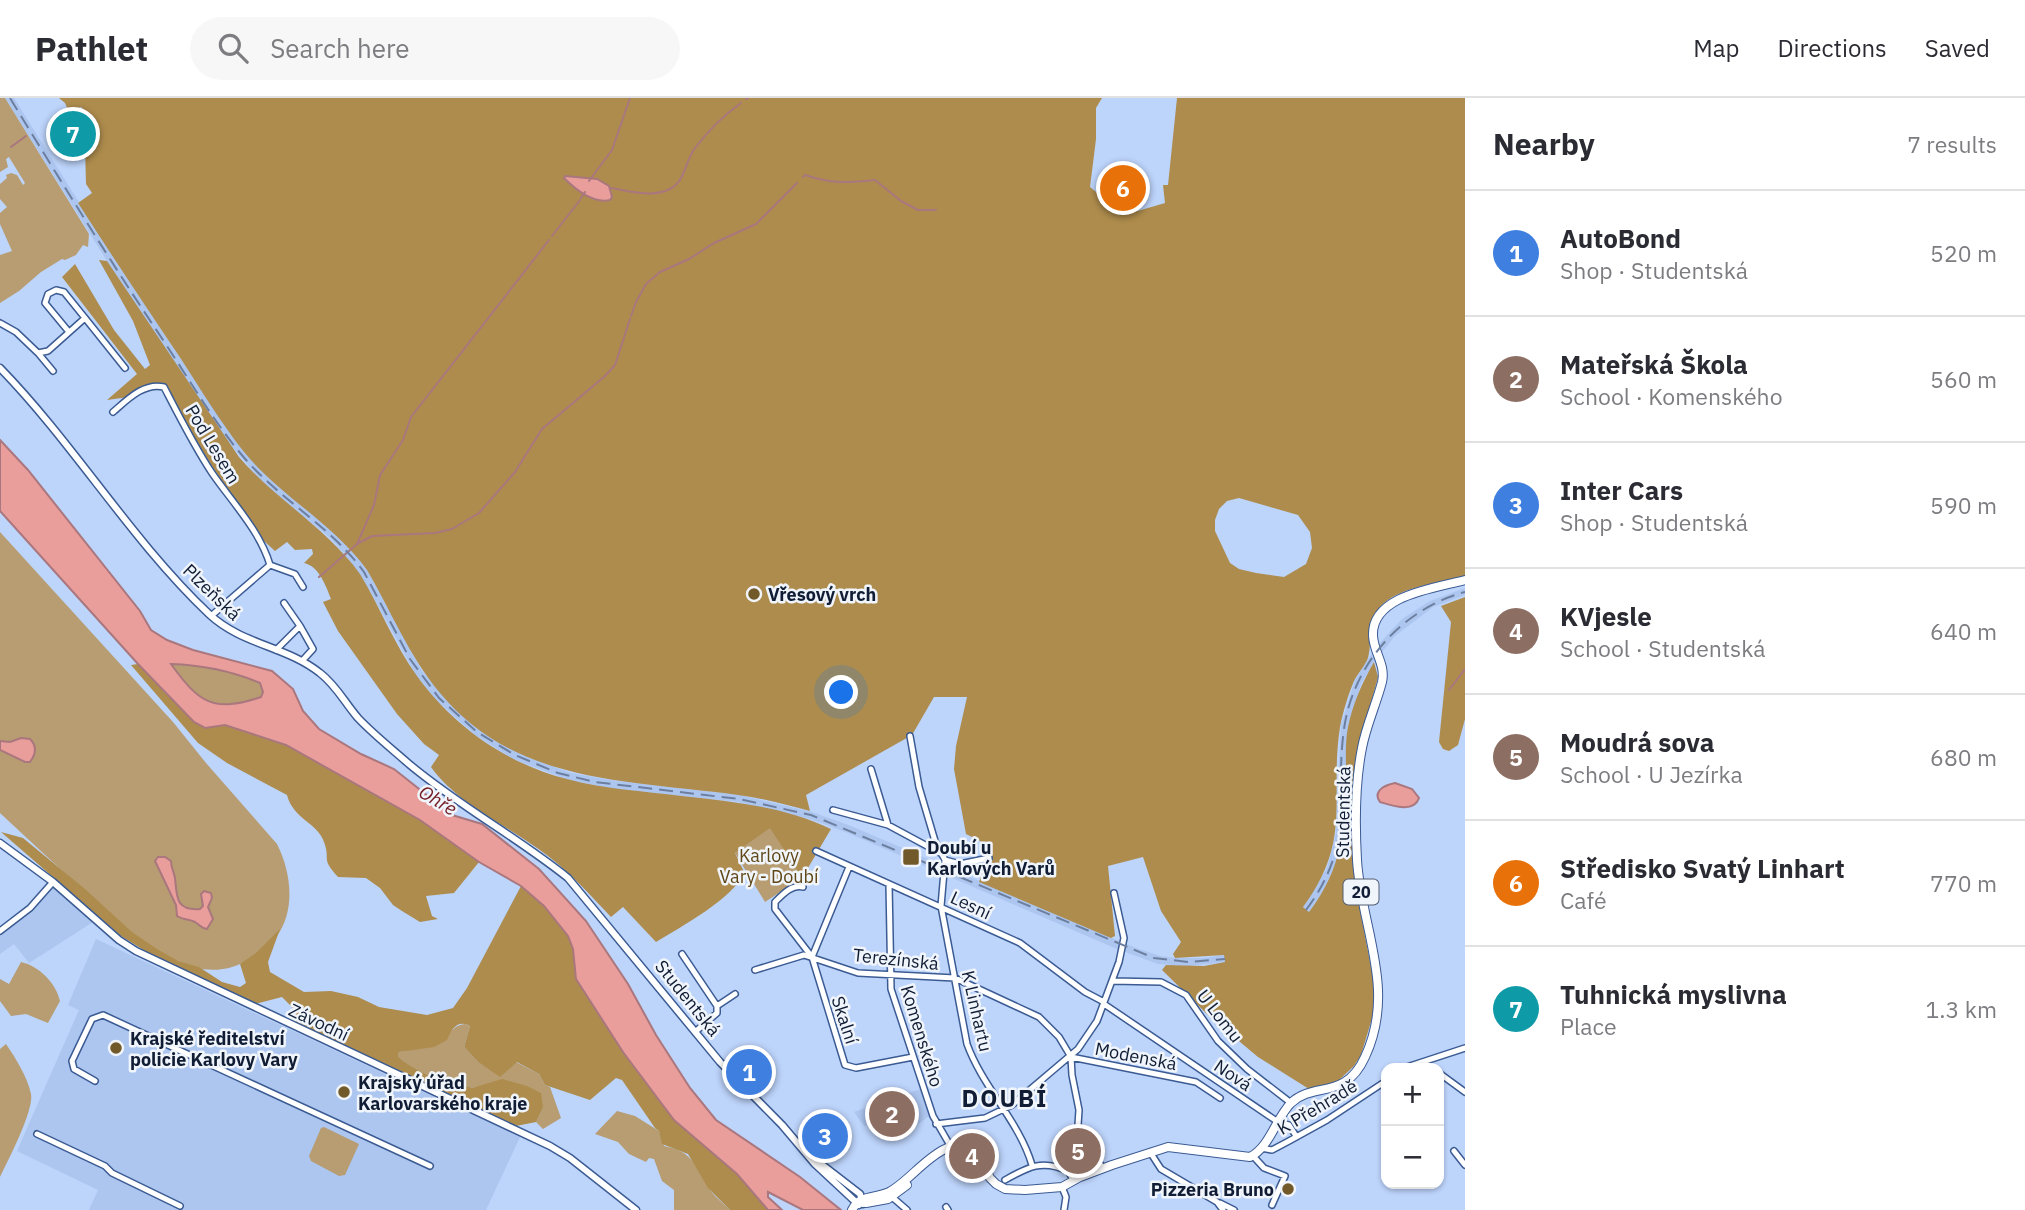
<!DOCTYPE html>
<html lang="en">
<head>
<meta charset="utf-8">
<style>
	:root { --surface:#fff; --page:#f7f7f7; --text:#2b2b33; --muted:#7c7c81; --line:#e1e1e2; --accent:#0f766e }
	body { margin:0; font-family:"IBM Plex Sans",sans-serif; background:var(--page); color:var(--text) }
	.controls { position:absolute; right:21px; bottom:21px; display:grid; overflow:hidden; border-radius:14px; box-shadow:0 2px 5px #0004 }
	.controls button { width:63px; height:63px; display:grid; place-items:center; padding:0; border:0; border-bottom:2px solid var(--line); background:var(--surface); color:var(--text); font:35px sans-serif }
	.you { position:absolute; left:842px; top:595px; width:24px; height:24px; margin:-18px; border:5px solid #fff; border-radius:50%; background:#1a73e8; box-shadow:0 0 0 10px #1a73e833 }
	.badge { display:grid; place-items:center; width:46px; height:46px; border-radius:50%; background:var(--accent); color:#fff; font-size:23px; font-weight:700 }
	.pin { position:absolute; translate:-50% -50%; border:4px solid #fff; box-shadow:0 2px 7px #0006 }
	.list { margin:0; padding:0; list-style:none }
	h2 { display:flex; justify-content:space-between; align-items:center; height:91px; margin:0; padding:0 28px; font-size:30px }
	h2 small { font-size:23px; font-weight:400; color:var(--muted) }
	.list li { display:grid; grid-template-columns:46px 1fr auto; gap:21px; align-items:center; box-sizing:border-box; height:126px; padding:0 28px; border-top:2px solid var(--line) }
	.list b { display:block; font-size:26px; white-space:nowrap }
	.list p { margin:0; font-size:23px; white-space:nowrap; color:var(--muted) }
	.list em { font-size:23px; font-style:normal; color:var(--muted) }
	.icon { flex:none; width:38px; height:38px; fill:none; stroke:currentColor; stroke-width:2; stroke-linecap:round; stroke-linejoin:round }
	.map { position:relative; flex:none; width:1465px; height:1112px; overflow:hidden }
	header { display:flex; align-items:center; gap:42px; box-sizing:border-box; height:98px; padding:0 35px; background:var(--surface); border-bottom:2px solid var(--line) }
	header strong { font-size:33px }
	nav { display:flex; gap:38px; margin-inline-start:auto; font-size:24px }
	.search { width:490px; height:63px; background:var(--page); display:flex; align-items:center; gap:18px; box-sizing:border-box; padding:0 24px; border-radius:38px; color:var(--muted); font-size:26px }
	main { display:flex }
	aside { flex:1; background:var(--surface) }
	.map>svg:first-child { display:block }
</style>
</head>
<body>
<header>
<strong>Pathlet</strong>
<div class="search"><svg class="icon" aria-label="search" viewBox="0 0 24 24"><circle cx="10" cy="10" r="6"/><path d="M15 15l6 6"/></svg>Search here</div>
<nav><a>Map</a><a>Directions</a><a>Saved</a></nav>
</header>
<main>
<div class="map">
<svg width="1465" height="1112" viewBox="0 0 1465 1112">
	<rect width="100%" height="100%" fill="#bdd4fb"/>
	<!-- built -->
	<path fill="#adc6ef" d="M5,0h9l99,159 116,175 39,45 65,53 23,24 11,16 55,101 20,24 37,34 48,28 44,16 45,8 124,14 72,17 39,14 285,122 24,8 15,2h29l20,-3 1,7 -37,4 -30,-2 -41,-15 -269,-116 -38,-14 -72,-17 -123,-13 -46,-9 -56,-21 -38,-24 -39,-35 -20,-25 -46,-84 -28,-40 -14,-15 -65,-53 -40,-47 -116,-175z
		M1465,490v7l-32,12 -38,29 -21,26 -13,22 -13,42 -3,91 -5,36 -15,35 -16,24 -6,-5 24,-39 9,-35 5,-108 14,-45 21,-33 26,-28 28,-18z
		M54,787l39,37 -64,41 -15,-19 -14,10v-20l33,-27z
		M96,841l424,198 -34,73h-397l9,-20 -81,-39 62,-141 -11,-5z
		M920,991l9,27 -29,22 -9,-9 -5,-10 -22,7 -10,-14z
		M1084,1040l9,24 -19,3 -8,-20z"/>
	<!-- green -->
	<path fill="#b79d71" d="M0,0h5l84,136 -1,13 -5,-2 -7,10 -11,5 -3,-1 -21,13 -22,19 -19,12v-48l12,-4 -12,-27v-11l7,-6 -7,-8v-15l7,-6 -1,-3 5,-2 6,2 6,10 2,-2 -16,-26 -3,2 2,8 -8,5z
		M0,434l173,190 33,41 71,81c14,28 19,65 0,92 -7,9 -14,14 -24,21 -61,41 -123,-26 -166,-64 -29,-26 -58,-53 -87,-80z
		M170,565l39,4 32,8 19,9 3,8 -2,5c-49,17 -62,6 -91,-34z
		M770,729l32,51 -37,24 -30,-49z
		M21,864c18,4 35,21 39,39l-12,22 -22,-9 -15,2 -11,-15v-22l9,5z
		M465,926l5,2 -6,21 14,15 22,14 16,-14 23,12 6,11 5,2 11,31 -18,11 -7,-7 7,-14 -58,-23 -13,3c-7,-4 -14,-4 -22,-5 -14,-4 -44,-16 -52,-27l1,-4c16,-3 37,-11 51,-20 6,-5 7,-7 15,-8z
		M6,946c10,15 21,32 25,50 3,17 -23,66 -31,83v-128z
		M617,1013l18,5 24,15 5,15c29,6 28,16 43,39 5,10 15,17 23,25h-56v-20l-12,-9 -8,-22 -5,-1 -3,4 -17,-8 -11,-12 -23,-8z
		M324,1029l35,17 -14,31 -6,1 -28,-15 -2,-5 12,-28z"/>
	<!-- forest -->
	<path fill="#ae8c4d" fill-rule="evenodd" d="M59,0h1043l-6,10v31l-6,48 34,28 41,-12 -2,-18h5l9,-87h288v478c-23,6 -63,11 -81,27 -21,18 -10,33 -16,55 -3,8 -10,15 -14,23 -6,14 -11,31 -14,46 -11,73 13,112 -37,180l6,5c34,-45 36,-83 37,-137 0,-16 -1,-33 2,-48 5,-24 14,-44 26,-65l4,15 -22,80 -4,91 8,62 14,73 -1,32 -12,40 -7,11 -16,15 -29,8 -51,-32 -49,-41 -47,-46 4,-5 38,1 21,-4 -1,-7 -49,3 -2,-4 8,-12 -20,-31 -18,-54 -35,9 7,70 -4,2 -132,-56 13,-35 -26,-13 -12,-65 2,-23 11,-49h-33l-22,38 -106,60 4,16c-24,-6 -47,-13 -72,-16 -107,-15 -222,-10 -298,-102 -31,-37 -49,-82 -73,-123 -34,-47 -87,-74 -123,-118 -23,-29 -43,-62 -63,-93 -35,-52 -69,-103 -103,-156l14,-10 -6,-9 -2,-74 -3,-3 -12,5 -4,-9zM565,78l20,4 27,17 -2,3c-19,-1 -31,-8 -45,-20zM1239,400l59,17 12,17 2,16 -6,16 -22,13 -28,-4 -17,-4 -9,-6 -15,-32v-11l4,-11 8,-8z
		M99,162l8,1 132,196c37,43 88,71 121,117 20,33 34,70 57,102 36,50 90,88 150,103 37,10 76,12 115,17 51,6 102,10 149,33l-29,49 -32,-50 -35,25 9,19c-8,25 -65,56 -88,70l-33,-35 -12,10c-20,-21 -39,-43 -63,-61 -38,-30 -89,-50 -117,-89l8,-12 -15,-11 -27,-30 -59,-83 -15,-29 8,-3c-5,-13 -12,-33 -27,-36l9,-9 -1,-5 -17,1 -8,-8 -12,9 -11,-10c-36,-51 -72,-100 -98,-156l-30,11 -29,4 30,-26 -75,-97 13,-13 39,66 31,39 5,-4 -17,-44z
		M1465,499v122l-7,26 -9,6 -6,-2 -4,-7 12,-120 -10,-16z
		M138,566l31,33 36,31 20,-3 61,20 134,75 59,42 -25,31 -28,3 6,20 6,3 -18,3 -18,-11 -9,-6 -13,-17 -14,-10 -28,-1c-18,-20 -7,-16 -14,-35 -6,-19 -31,-23 -37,-47l-60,-32 -29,-20 -67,-78z
		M1,734l22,6 62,51 47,43 25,17 21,12 21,6 23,15 18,5 6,-4 -6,-19 16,-11 24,-24 -12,33 2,10 34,20 27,-1 27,6 21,10 48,8 26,-7 14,-20 54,-102 23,20 24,30 5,13 3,30 47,73 51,68 63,54 31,36h-38l-22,-22 -20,-34 -26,-10 -3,-13 -4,-3 -33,-48 -6,-2 -26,22 -45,-15 -6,-11 -22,-12 -17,15 -22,-15 -14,-15 6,-21c-12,-7 -19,3 -23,14l-13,7 -35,5 -1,4c9,11 38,23 52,27 8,1 15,1 22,5l30,-9 25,7 14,7 2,15 -7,14 -20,4 -224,-105 1,-13 -11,-11 -27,7 -105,-50 -29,-18z"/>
	<!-- water -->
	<path fill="#ea9e9c" stroke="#a9777d" stroke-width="2" fill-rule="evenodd" d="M565,78l32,3 12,7 3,11 -2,3c-17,4 -35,-11 -46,-22z
		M0,342l28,30 112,141 11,19 16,10 26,10 79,21 21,18 10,22 16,18 42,25 33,15 58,46 30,9 57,45 47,52 42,63 28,51 34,53 26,32 84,57 41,33h-38l-35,-18v5l14,13h-14l-31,-36 -63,-54 -51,-68 -47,-73 -3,-30 -5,-13 -24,-30 -23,-20 -42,-24 -59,-42 -134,-75 -61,-20 -20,3 -11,-6 -56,-58 -138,-153zM171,566c29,1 61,7 89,19l3,9 -2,5c-48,16 -62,6 -90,-33z
		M21,640l9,1c7,7 6,15 0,23h-5l-25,-12v-9l10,1z
		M1395,685l17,6 7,9c-5,15 -26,8 -39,4 -8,-11 5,-17 15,-19z
		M158,759h7l6,4c0,7 3,11 4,17 2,18 0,33 25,31l3,-3 -2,-12 3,-3 7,2 1,5 -4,9 5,12 -6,10c-7,-1 -7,-4 -12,-7 -6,-3 -12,-2 -18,-6l-1,-11 -21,-44z"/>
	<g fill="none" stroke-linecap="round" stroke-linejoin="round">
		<!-- stream -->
		<path stroke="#a9777d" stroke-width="2" d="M746,1l2,-1
			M11,49l15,-11
			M803,79l2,-2c27,9 42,8 70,5l26,21 17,9h18
			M589,83l23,-31 18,-52
			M611,90c18,3 41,10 59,1 15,-7 15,-28 25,-41 13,-17 29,-33 46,-45
			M581,100l4,-6
			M552,138l28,-36
			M631,218l5,-14 10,-18 14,-12 29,-13 25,-16 42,-19 41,-41
			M357,446l15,-8 63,-3 17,-4 27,-16 36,-41 27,-43 63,-53 10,-11 15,-46
			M319,479l38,-33 17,-39 6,-30 23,-35 8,-23 138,-177
			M1449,592l16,-21"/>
		<!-- minor casing -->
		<g stroke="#3b5b93" stroke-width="8">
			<path id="minor" d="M0,225l16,9 22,21 10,-2 37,-33 40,50
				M69,234l-24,-29 3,-9 8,-4 8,2 21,26
				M38,255l15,18
				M113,314c14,-12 31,-30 51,-25 15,29 30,59 48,86 20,29 48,58 58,92
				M270,467l25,9 8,13
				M211,518l59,-51
				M300,528l13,23 -11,12
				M276,552l24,-24 -16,-23
				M910,638l9,51 16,54 10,19 -4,46 26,138c16,44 52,77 65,121
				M871,671l17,56
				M833,712l55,15 52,28
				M816,753l204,92 65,49 19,10
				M945,762l15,4 29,-6
				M849,769l-37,90 33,108 11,3 57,-11
				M889,786l2,105 42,127 18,31
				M803,789c-11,-3 -20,7 -28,15v7l37,48
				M0,833l30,-23 23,-26
				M682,856l35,52v7l-22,19
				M755,872l49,-15 54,18 97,5 84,39 20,20 12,20 1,18 7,35 -1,15 25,44
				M1112,883l49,1 25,13 32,46 29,28 44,34
				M1104,906l174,118 11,3 7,11
				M717,908l18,-12
				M1071,959l125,25 24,16
				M1404,970l61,-20
				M1439,975l26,19
				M95,983l-21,-12 -2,-8 20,-42 11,-4 327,151
				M936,1026l49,-6 27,-13 66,-56 19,-28 22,-59 5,-24 -10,-45
				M37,1036l68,32 7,7 68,33
				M1261,1050l11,2 17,-9 38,-21 59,-39
				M1454,1053l11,14
				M1150,1054l11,17 56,33 6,8
				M1253,1058l11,12 21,8 -13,29
				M1005,1082c23,-13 37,-21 63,-9l6,10
				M1062,1089l4,10 -2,13
				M892,1099l15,13
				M1220,1105l14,7
				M946,1109l2,3"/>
		</g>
		<!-- tertiary casing -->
		<g stroke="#3b5b93" stroke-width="9">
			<path id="tertiary" d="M0,270c75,77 131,172 209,246 33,31 77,32 111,59 16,12 25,30 38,45 15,16 34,31 51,46 50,42 108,73 159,114l152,184 62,63 33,39 44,41
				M0,745l53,39 66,58 17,11 414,195 20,12 66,52
				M816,1062l44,34 3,10"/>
		</g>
		<!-- primary casing -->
		<g stroke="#3b5b93" stroke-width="10">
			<path id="primary" d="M866,1105l22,-4 19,-14
				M852,1112c8,-16 22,-11 37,-18 26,-13 54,-62 88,-42l13,28 6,6 9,5 20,1 37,-3 18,-10 32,-12 56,-18 82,10c20,-10 26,-39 41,-54 23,-22 54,-2 74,-46 32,-68 -4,-129 -8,-197 -2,-36 -2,-77 5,-112 4,-22 14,-43 20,-66 4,-17 -8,-29 -9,-46 -2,-41 63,-48 92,-56"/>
		</g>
		<!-- minor -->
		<use href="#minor" stroke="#fff" stroke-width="5"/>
		<!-- tertiary -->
		<use href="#tertiary" stroke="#fff" stroke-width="6"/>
		<!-- primary -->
		<use href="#primary" stroke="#fff" stroke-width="8"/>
		<!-- rail -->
		<path stroke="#6d7f9f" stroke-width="2" stroke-dasharray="14 7" stroke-linecap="butt" d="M10,0c50,82 100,163 153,242 26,39 49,79 78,114 37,45 89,71 123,118l46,87 29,39 38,34 38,23 43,18 37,9 144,17 72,16 343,143 34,4 37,-3
			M1306,812c50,-67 28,-108 38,-181 9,-65 58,-120 121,-137"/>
	</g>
	<!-- markers -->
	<g fill="#72592a" stroke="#f0f4fb" stroke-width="2.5">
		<circle cx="754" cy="496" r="7"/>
		<rect x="902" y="750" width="18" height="18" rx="3.5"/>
		<circle cx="116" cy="950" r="7"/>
		<circle cx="344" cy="994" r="7"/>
		<circle cx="1288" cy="1091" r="7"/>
	</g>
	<g text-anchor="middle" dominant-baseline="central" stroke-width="5" stroke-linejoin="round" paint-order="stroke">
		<!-- shield labels -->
		<rect fill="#f0f4fb" stroke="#535e70" stroke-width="2" x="1343.5" y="781.5" width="35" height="25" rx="5"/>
		<g font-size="16" font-weight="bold" fill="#101d34">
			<text x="1361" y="794">20</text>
		</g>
		<!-- street labels -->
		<g font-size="18" fill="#101d34" stroke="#f0f4fb">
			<text transform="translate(213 346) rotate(59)">Pod Lesem</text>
			<text transform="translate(212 494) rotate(44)">Plzeňská</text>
			<text transform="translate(1343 714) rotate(-89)">Studentská</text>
			<text transform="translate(971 807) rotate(25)">Lesní</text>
			<text transform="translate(896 861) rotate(6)">Terezínská</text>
			<text transform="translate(688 900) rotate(51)">Studentská</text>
			<text transform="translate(977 913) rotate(77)">K Linhartu</text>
			<text transform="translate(1220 918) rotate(52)">U Lomu</text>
			<text transform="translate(845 922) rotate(72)">Skalní</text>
			<text transform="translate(319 924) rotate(25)">Závodní</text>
			<text transform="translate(922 938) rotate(73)">Komenského</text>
			<text transform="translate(1136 958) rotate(11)">Modenská</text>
			<text transform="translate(1233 977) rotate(34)">Nová</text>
			<text transform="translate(1317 1009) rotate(-31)">K Přehradě</text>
		</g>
		<!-- poi labels -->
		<g font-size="18" font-weight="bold" fill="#101d34" stroke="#f0f4fb" text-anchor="start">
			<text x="768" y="496">Vřesový vrch</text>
			<text x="927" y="749">Doubí u<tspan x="927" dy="21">Karlových Varů</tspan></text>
			<text x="130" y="940">Krajské ředitelství<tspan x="130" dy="21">policie Karlovy Vary</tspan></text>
			<text x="358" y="984">Krajský úřad<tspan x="358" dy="21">Karlovarského kraje</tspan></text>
			<text x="1274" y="1091" text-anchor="end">Pizzeria Bruno</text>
		</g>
		<!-- park labels -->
		<g font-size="18" fill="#5e4615" stroke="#f0f4fb">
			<text x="769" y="757">Karlovy<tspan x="769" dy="21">Vary - Doubí</tspan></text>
		</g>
		<!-- water labels -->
		<g font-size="19" font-style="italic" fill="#741c23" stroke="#f0f4fb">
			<text transform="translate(438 702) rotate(31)">Ohře</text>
		</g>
		<!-- district labels -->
		<g font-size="24" font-weight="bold" letter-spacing="2" fill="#101d34" stroke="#f0f4fb">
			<text x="1005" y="1000">DOUBÍ</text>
		</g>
	</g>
</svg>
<div class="controls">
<button>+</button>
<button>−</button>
</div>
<div class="you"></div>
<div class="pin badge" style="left:749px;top:974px;background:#3f7fe0">1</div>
<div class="pin badge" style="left:892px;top:1016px;background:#8d6e63">2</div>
<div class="pin badge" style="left:825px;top:1038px;background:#3f7fe0">3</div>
<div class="pin badge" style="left:972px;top:1058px;background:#8d6e63">4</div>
<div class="pin badge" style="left:1078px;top:1053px;background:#8d6e63">5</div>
<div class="pin badge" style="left:1123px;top:90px;background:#e8710a">6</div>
<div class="pin badge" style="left:73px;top:36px;background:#0f9aa8">7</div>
</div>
<aside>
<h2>Nearby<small>7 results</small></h2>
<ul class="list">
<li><span class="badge" style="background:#3f7fe0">1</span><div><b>AutoBond</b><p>Shop · Studentská</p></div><em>520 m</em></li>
<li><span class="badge" style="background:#8d6e63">2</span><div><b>Mateřská Škola</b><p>School · Komenského</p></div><em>560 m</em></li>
<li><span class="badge" style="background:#3f7fe0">3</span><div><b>Inter Cars</b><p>Shop · Studentská</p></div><em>590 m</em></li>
<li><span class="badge" style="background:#8d6e63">4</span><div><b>KVjesle</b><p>School · Studentská</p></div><em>640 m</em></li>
<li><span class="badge" style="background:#8d6e63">5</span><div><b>Moudrá sova</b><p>School · U Jezírka</p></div><em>680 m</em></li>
<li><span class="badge" style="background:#e8710a">6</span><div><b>Středisko Svatý Linhart</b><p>Café</p></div><em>770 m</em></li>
<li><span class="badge" style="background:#0f9aa8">7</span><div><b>Tuhnická myslivna</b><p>Place</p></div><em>1.3 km</em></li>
</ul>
</aside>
</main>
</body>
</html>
